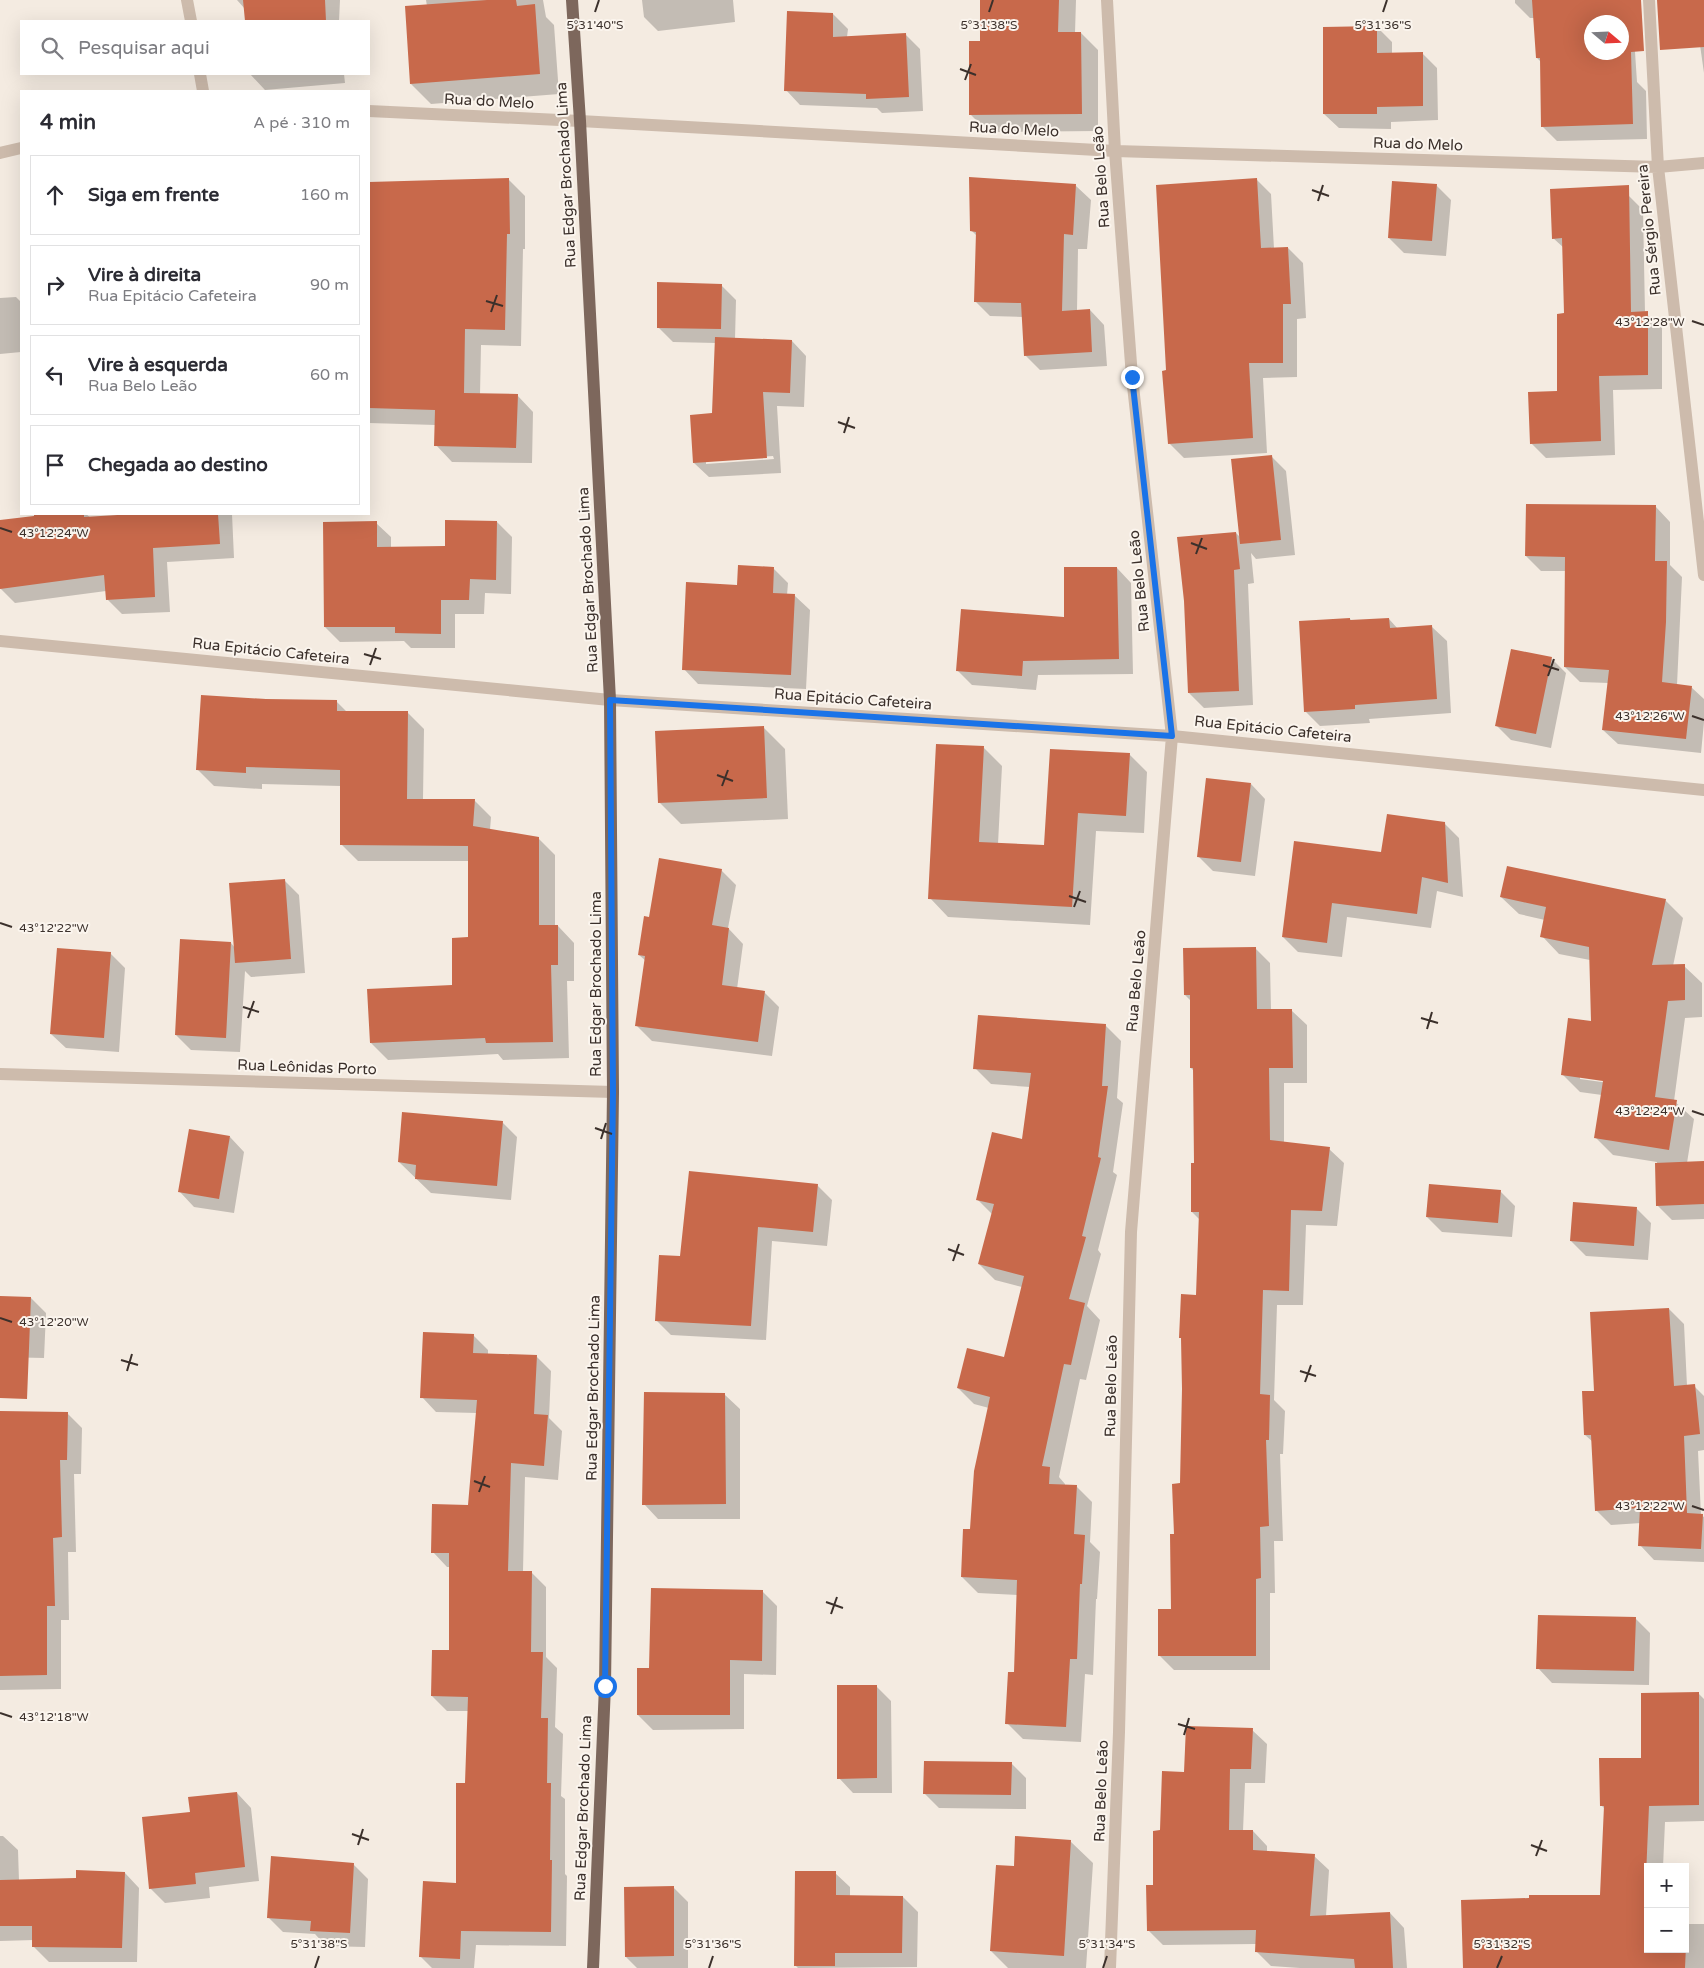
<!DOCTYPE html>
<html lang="pt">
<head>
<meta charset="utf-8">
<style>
	:root { --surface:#fff; --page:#f2f2f3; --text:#2b2b33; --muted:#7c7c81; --line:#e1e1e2 }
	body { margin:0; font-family:"Varela Round",sans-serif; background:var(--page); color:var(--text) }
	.controls { position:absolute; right:15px; bottom:15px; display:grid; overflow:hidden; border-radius:0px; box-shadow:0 5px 20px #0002 }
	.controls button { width:45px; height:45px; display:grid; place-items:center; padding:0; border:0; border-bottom:1px solid var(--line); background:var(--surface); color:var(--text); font:25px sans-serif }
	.compass { position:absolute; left:1584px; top:15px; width:45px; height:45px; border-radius:50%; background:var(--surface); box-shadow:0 5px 20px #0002; rotate:109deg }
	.stop { position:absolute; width:15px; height:15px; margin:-11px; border:4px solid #1a73e8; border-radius:50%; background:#fff }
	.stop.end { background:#1a73e8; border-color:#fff; box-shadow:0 1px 5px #0008 }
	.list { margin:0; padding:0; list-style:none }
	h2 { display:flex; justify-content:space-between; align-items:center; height:65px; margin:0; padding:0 20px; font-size:21px }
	h2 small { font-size:16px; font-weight:400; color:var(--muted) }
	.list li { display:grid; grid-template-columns:32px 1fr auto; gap:15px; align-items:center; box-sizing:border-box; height:80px; margin:0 10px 10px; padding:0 10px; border:1px solid var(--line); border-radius:0px }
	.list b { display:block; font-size:19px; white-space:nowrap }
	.list p { margin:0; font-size:16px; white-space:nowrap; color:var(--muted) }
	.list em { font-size:16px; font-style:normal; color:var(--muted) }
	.icon { flex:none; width:28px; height:28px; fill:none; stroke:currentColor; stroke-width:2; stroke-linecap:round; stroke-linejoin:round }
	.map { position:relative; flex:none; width:1704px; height:1968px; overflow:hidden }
	.search { position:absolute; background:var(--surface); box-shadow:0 5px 20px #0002; left:20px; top:20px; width:350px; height:55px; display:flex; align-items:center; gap:12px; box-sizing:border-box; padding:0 18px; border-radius:0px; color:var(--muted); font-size:19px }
	.panel { position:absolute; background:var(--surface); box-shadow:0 5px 20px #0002; left:20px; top:90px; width:350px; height:425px; border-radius:0px }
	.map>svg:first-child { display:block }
</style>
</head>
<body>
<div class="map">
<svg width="1704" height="1968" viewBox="0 0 1704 1968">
	<rect width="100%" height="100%" fill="#f4ebe1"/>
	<!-- shadow -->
	<path fill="#0003" fill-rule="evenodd" d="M237,0h103l-1,21h-93l-1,-12z
		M426,0h117l3,17 8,8 5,69 -128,10 -20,-20 16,-78z
		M642,0h91l2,22 -77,9 -14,-14z
		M982,0h94l-1,33h6l17,17v81l-110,1 -18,-18 11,-72z
		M1515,0h90l28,22 4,60 9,9 1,48 -90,2 -15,-15 -1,-64 -4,-4 -3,-40h-4l-15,-15zM1592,22h30v30h-30z
		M833,14l15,15 -1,8 58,-3 15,15 3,62 -41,2 -5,-5 -77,-3 -14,-15z
		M1377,27l15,15v12l30,-1 15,15 1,52 -47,2v7l-52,-1 -15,-14z
		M1704,30v43l-6,-42z
		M250,74h94l1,9 -80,7z
		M508,179l17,17v53h-2l-2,97 -40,-1 -1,50h37l16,17 -1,51 -80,-1 -16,-17v-20l-67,-2 2,-126h-2v-93z
		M1256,179l15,15 3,55 14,-1 15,15 3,55 -9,1v58l-34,1 4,75 -83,5 -15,-15 -2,-71z
		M1436,185l15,15 -5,56 -42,-3 -15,-15z
		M1076,186l15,14 -4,49h-9l-1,62 13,-1 14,15 3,41 -67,4 -15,-15 -2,-38 -33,-1 -15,-15 3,-64 -7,-7z
		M1628,195l15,15 2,103 17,14v62l-49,1 2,65 -69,3 -15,-15 28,-51 7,-77 -2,-67 -11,-10z
		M721,285l15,15 -1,39 57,2 14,15 -2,51 -27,-1 4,67 -72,4 -15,-14 19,-48 3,-72 -43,-1 -15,-15zM773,456l1,3 -68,5v-3z
		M16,297l5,5v50l-21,2v-56z
		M1271,456l15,15 9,84 -39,4 -5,-6 3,30 -6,1 5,121 -49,3 -15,-15 -4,-92 51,-68 5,5z
		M1656,507l14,15v43l12,12 -5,108 14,2 13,12v23l-3,31 -83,-9 -15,-14 6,-47 -29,-1 -15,-15 1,-96h-25l-15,-15z
		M57,514h29l5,4 61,-4h80l2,44 -67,4 3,50 -48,2 -15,-15 -1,-8 -91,12 -15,-15v-67z
		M497,522l15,15 -1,57 -26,-1 -1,21h-29v34h-44l-7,-7 -64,1 -15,-15 51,-104 15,14v11l55,-1z
		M773,568l15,15 -1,12 8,1 15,14 -4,79 -108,-5 -14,-15 54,-83z
		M1117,568l14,15 2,91 -95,1 -2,15 -64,-5 -15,-15 109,-51z
		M1350,619l2,2 37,-2 9,10 34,-2 15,14 4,72 -82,6 1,4 -50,3 -15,-15z
		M1551,658l15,15 -15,75 -40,-8 -15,-15z
		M266,700l70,1 11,11h60l17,17 -1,71h51l17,17 -1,13 48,8 17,17v71h3l16,17v38h-7l2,77 -66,2 -5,-6 -110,6 -17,-17 82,-57 16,-47 1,-78h-112l-17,-17v-58l-79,-2v5l-48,-3 -17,-17z
		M763,727l22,22 3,70 -107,5 -22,-22z
		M983,747l19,19 -4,78 47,3 84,-93 18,18 -3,61 -48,-2 -6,94 -142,-8 -18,-19z
		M1251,784l14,15 -10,77 -42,-5 -15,-15z
		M1444,823l15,15 4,59 -26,-6 -6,37 -84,-11 -5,40 -44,-5 -15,-15 99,-83z
		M721,870l15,15 -8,43 15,16 -6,45 27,3 15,15 -7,49 -120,-15 -15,-15 9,-65 -7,-6 11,-37z
		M284,880l15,15 6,78 -54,4 -6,-6 -5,81 -49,-2 -15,-15 55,-92 4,5z
		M1501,897l164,3 18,18 -10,48h11l18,17v34l-17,1 -11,83 20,18 -7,44h17v56l-32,1 -15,-15v-43l-44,-7 -17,-17 6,-43 -22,-3 -18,-18 30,-52 -2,-62 -31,-6 -17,-18 3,-16 -26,-6zM1580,1076l29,4v3l-29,-4z
		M1255,948l15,15 1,48h21l15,14v58h-23v60l45,6 15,14 -7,63 -31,-1 -3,80h-26l-3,95 11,11 -2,43h-3l3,87h-9l1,52h-5v77h-96l-14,-14 13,-46 2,-74 7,-52 16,-188 2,-76 -8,-8 3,-48v-92l-4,-4v-67l-6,-6z
		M110,953l15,15 -6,84 -53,-4 -15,-14z
		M1105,1025l16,16 -4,57 6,5 -10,69 4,3 -19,75 3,4 -14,52 13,14 -14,60 -6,-1 -21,98 6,7v2h11l16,16 -2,40 10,10 -3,47h-1l-3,76 -8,-1 -4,68 -58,-3 -16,-16 8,-49 3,-79 -40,-2 -16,-16 10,-47 17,-122 -15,-4 -16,-16 47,-29 17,-72 -27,-7 -16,-16 13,-50 -15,-15 46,-58 7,-54 -39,-3 -16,-16z
		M502,1122l15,15 -6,63 -80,-7 -32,-31z
		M230,1137l14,15 -10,61 -40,-6 -14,-15z
		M817,1185l15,15 -5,46 -55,-5 -6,99 -95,-5 -15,-15 25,-63z
		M1500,1191l15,15 -3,31 -70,-5 -15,-15z
		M1636,1208l15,15 -3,37 -62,-4 -15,-15z
		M0,1297l31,1 15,15 -2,45 -44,-1z
		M1669,1309l15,15 3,62h7l10,10v54l-6,1 3,64 3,2v45l-50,-2 -14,-15 1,-22 -30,2 -15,-15 -3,-68 -8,-7 11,-43z
		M473,1335l15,15v4l48,2 15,15 -2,47 13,13 -4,49 -33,-3 -2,95h8l15,15v70l11,11 -2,59 8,7 -2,62 4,3v75l2,2 -1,70 -90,-1 -2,23h-42l-12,-12 37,-72 10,-100 2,-73h-22l-15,-15 18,-45v-84h-3l-14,-15 37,-46 7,-93 -41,-1 -14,-15z
		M725,1395l15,14v110h-82l-14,-15z
		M0,1412l67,1 15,15 -1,46h-7l2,78h-8l1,68h-8v69l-61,1z
		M763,1592l14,14 -1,69 -32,-1v55l-91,1 -15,-15 13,-46z
		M1635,1618l15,15 -1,52 -97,-2 -14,-15z
		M876,1686l15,15 1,92h-39l-14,-15z
		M1699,1694l5,5v122l-39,1 -2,45h-15v82h37v-25h19v44h-239l136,-72 4,-87 -4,-4z
		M1252,1730l15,14 -2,39h-20l-2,48h10l14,15v6l47,4 15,14 -3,46 64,-3 14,15 3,40h-107l-29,-2 -15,-15v-7l-93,1 -15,-15 13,-98 25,-59z
		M1011,1763l15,15v31l-87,-1 -15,-15z
		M237,1793l14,15 8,73 -50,6 1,11 -45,5 -15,-15z
		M0,1836h3l15,14 1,31 58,-1 48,-7 14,15 -2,74h-88l-15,-15v-7l-34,1z
		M1070,1841l23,22 -7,105h-78l-17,-17 24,-84z
		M353,1864l15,15 -3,68 -39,-1 -11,-12 -32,-2 -15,-15z
		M835,1873l15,14v9l53,1 15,15 -1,55 -119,1 -3,-3z
		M673,1887l15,15v66h-51l-11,-11z"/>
	<!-- building -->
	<path fill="#c8694b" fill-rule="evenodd" d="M243,0h82l1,21h-81z
		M487,0h29l1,6 18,-2 5,70 -130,10 -5,-78z
		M980,0h79l-1,32h23l1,82 -113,1v-74h11z
		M1532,0h109l3,51 -13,1 2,72 -92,3 -1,-69h-4zM1592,22h30v30h-30z
		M1657,0h47v47l-44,3z
		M787,11l46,2v24l73,-4 3,64 -43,2v-5l-82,-3z
		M1377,26v27l46,-1v54l-46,1v7h-54v-87z
		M969,177l107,7 -3,51 -9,-1 -2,77 28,-2 2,43 -68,4 -3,-53 -47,-1 2,-70 -6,-1z
		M509,178l1,56h-3l-2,96 -40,-1 -1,64 54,1 -2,54 -82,-2 1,-36 -66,-2v-226z
		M1257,178l4,70 27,-1 3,57h-8v59h-34l4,75 -85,6 -6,-73 4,-1 -10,-185z
		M1392,181l45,3 -5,57 -44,-3z
		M1629,185l2,127 17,-1v64l-49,1 2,65 -71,3 -2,-52 29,-1v-77l7,-1 -2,-75 -10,1 -2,-50z
		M657,282l65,2 -1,45 -64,-1z
		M715,337l77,3 -2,53 -27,-1 4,66 -74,5 -3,-48 22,-2z
		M1272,455l9,85 -41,4 -9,-85z
		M1526,504l130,1 -1,56h12l-1,61 -4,60 30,4 -6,53 -84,-9 7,-60 -45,-3 1,-110 -40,-1z
		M34,514h50v3l50,-3h84l2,30 -67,4 2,49 -49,3 -2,-25 -104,14v-69l34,-4z
		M445,520l52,1 -1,59 -26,-1 -1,21h-28v34l-46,-1v-6h-71l-1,-105 54,-1v26l68,-1z
		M1236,532l4,37 -6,1 5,121 -51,2 -4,-92 -7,-64z
		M738,565l36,2 -1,26 22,1 -4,81 -109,-5 4,-88 51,3z
		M1064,567h53l2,92 -96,2 -1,15 -66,-5 5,-62 103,8z
		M1350,618v2l39,-2 1,10 42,-3 5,74 -82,6v4l-51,3 -5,-91z
		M1511,649l41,8 -16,77 -41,-8z
		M201,695l65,4 71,1v11h71l-1,88h68l-2,27 66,11v88h19v40h-7l2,77 -67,1 -1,-5 -115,5 -3,-54 85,-4v-47l16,-1v-91l-128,-1v-75l-94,-3v6l-50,-3z
		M764,726l3,72 -109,5 -3,-72z
		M936,744l48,2 -5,96 65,3 6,-96 80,4 -4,63 -48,-3 -6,94 -144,-8z
		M1206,778l45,5 -10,79 -44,-5z
		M1387,814l58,8 3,61 -26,-6 -5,37 -85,-11 -5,40 -45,-6 12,-96 87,11z
		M659,858l63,11 -10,56 17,3 -7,57 43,6 -7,51 -123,-16 10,-70 -7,-1 6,-39 5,1z
		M1507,866l159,33 -14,66 33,-1v36l-17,1 -13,96 22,3 -8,50 -75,-12 9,-57 -42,-6 7,-57 23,3 -2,-74 -49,-10 6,-30 -46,-10z
		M285,879l6,80 -56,4 -6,-80z
		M180,939l51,3 -5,96 -51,-3z
		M1256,947l1,62h35l1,59h-24l1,72 60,7 -8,64 -31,-1 -2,81 -26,-1 -3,104 10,1 -1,45h-3l3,86 -9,1 1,51 -5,1v77h-98v-47h13l-1,-75h4l-2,-50 8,-1 2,-94 -1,-51h-2l2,-44 15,1 3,-83h-8v-49h3l-1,-95h-3v-73h-6l-1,-47z
		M57,948l54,4 -7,86 -54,-4z
		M978,1015l128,9 -4,62h6l-10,71 3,1 -19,78 4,1 -17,62 16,4 -14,62 -7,-1 -22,102 8,1 -1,17 28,1 -3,49 11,1 -3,49h-2l-3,75h-7l-4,68 -61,-3 3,-52h6l3,-92 -56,-3 2,-48h7l4,-58 16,-74 -33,-9 10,-40 37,9 20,-81 -46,-12 16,-60 -18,-4 16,-68 30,7 9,-66 -58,-4z
		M402,1112l101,9 -6,65 -82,-7 1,-14 -18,-3z
		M189,1129l41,7 -11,63 -41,-7z
		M1704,1161v43l-48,2 -1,-43z
		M689,1171l129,13 -5,48 -55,-5 -7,99 -96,-5 4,-66 21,1z
		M1429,1184l72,6 -3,33 -72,-6z
		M1573,1202l64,5 -3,39 -64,-5z
		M0,1296l31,1 -4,102 -27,-1z
		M1669,1308l5,78 21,-2 5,50 -16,2 3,77 16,1 -2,35 -63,-3 2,-38 -45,3 -4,-76h-7l-2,-44h12l-4,-79z
		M423,1332l51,2 -1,19 64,2 -3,59 14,1 -4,51 -33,-3 -3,108h24l-1,81h12l-2,66h7l-1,65h4l-1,77h2l-1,72 -90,-1 -1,28 -41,-2 4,-76 33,2v-100h9l3,-86 -37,-1 1,-46h17v-97h-18l1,-49 36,1 9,-105 -57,-2z
		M644,1392l81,1 1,111 -84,1z
		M0,1411l68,1 -1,48h-7l2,77 -9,1 2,68h-8v69l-47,1z
		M651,1588l112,2 -1,71 -32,-1v55h-93v-47h12z
		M1538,1615l98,2 -2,54 -98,-2z
		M837,1685h40v93l-40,1z
		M1699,1692v113l-50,1 -5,116h4v27h37l2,-26 -2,45h-222l-2,-68 68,-2v-3h71l4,-89h-4l-1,-48h42v-65z
		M1186,1726l67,2 -2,41h-21l-1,61h24v20l62,4 -5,62 80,-4 3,56h-38l-1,-9 -99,-7 1,-22 -109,1 -1,-46h7v-54l7,-1 2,-59 22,1z
		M924,1761l88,1 -1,33 -88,-1z
		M237,1792l8,75 -50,6 1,11 -47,5 -7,-72 48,-5 -2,-15z
		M1015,1836l56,4 -7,116 -74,-5 6,-86 18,1z
		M271,1856l83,7 -4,70 -40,-2 1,-10 -44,-3z
		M76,1870l49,2 -3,76 -90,-1v-21h-32v-46l76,-2z
		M795,1871h41v24l67,1 -1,57h-67v13h-41z
		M674,1886v70l-49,1 -1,-70z"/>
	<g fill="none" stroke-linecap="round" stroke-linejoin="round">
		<!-- street -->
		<path stroke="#cdbbac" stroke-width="12" d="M187,0l4,21
			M1107,0l8,151 17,226 40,359 -41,496 -12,500 -9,236
			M1649,0l9,167 46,408
			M200,74l3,17
			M369,111l211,10 535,30 543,16 46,-4
			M0,153l21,-5
			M0,641l610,59 562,36 532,54
			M0,1074l613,18"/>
		<!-- primary -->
		<path stroke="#7d675c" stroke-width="12" d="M572,0l8,121 30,579 3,392 -8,594 -12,282"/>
	</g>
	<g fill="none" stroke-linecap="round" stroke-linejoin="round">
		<!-- route -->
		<path stroke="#1a73e8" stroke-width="6" d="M605,1686l8,-594 -3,-392 562,36 -40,-359"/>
	</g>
	<!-- ticks -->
	<path fill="none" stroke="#3b302b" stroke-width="2" d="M595,12l4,-12M989,12l4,-12M1383,12l4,-12M960,69l16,6M965,80l6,-16M1312,190l17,6M1318,201l5,-16M486,301l17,5M491,312l6,-17M1692,321l12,4M838,422l17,6M844,433l5,-16M0,528l12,4M1191,543l16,6M1196,554l6,-16M364,654l17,5M370,665l6,-17M1543,665l16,5M1548,676l6,-17M1692,716l12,4M717,775l16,6M722,786l6,-16M1069,896l17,6M1074,907l6,-16M0,923l12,4M243,1007l16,5M248,1018l6,-17M1421,1018l17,5M1427,1029l5,-17M1692,1111l12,4M595,1128l17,6M601,1139l5,-16M948,1249l16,6M953,1261l6,-17M0,1318l12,4M121,1360l17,5M127,1371l5,-17M1300,1371l16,5M1305,1382l6,-17M474,1481l16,6M479,1492l6,-16M1692,1506l12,4M826,1602l17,6M831,1614l6,-17M0,1713l12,4M1178,1724l17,5M1184,1735l5,-17M352,1834l17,6M358,1845l5,-16M1531,1845l16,6M1536,1856l6,-16M315,1968l4,-12M709,1968l4,-12M1103,1968l4,-12M1497,1968l5,-12"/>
	<g text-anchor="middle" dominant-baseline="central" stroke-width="4" stroke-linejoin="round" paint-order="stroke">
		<!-- street labels -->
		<g font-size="15" fill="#3b302b" stroke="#fbf5ee">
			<text transform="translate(489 101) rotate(3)">Rua do Melo</text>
			<text transform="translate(1014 129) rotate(3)">Rua do Melo</text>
			<text transform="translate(1418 144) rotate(2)">Rua do Melo</text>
			<text transform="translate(566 175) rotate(-93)">Rua Edgar Brochado Lima</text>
			<text transform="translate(1101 177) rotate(-94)">Rua Belo Leão</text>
			<text transform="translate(1649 230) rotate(-96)">Rua Sérgio Pereira</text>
			<text transform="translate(588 580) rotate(-93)">Rua Edgar Brochado Lima</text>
			<text transform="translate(1139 581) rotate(-96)">Rua Belo Leão</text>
			<text transform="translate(271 651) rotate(6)">Rua Epitácio Cafeteira</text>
			<text transform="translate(853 699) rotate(4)">Rua Epitácio Cafeteira</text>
			<text transform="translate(1273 729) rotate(6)">Rua Epitácio Cafeteira</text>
			<text transform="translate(1136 981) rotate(-85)">Rua Belo Leão</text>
			<text transform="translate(596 984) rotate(-90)">Rua Edgar Brochado Lima</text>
			<text transform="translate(307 1067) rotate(2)">Rua Leônidas Porto</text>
			<text transform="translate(1111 1386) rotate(-89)">Rua Belo Leão</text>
			<text transform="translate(593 1388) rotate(-89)">Rua Edgar Brochado Lima</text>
			<text transform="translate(1101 1791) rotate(-88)">Rua Belo Leão</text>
			<text transform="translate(583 1808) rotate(-88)">Rua Edgar Brochado Lima</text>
		</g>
	</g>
	<g font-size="12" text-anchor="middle" fill="#3b302b" stroke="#fbf5ee" stroke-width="4" stroke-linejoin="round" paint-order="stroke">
		<text x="595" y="29">5°31'40"S</text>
		<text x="989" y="29">5°31'38"S</text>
		<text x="1383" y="29">5°31'36"S</text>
		<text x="1650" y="326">43°12'28"W</text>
		<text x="54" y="537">43°12'24"W</text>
		<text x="1650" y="720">43°12'26"W</text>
		<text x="54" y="932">43°12'22"W</text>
		<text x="1650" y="1115">43°12'24"W</text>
		<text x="54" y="1326">43°12'20"W</text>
		<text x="1650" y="1510">43°12'22"W</text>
		<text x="54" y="1721">43°12'18"W</text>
		<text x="319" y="1948">5°31'38"S</text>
		<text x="713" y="1948">5°31'36"S</text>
		<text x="1107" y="1948">5°31'34"S</text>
		<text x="1502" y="1948">5°31'32"S</text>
	</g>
</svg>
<div class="controls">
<button>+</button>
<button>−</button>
</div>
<svg class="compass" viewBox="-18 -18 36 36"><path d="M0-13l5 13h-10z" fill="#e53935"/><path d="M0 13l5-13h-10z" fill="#7c7c81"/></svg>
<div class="stop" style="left:605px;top:1686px"></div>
<div class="stop end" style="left:1132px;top:377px"></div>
<div class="search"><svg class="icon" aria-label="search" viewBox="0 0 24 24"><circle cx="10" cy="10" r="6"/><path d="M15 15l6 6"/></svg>Pesquisar aqui</div>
<section class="panel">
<h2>4 min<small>A pé · 310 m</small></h2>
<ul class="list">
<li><svg class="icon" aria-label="ahead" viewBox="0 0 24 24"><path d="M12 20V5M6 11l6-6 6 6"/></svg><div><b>Siga em frente</b></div><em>160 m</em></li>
<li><svg class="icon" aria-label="right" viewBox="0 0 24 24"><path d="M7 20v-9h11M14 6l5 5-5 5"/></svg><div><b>Vire à direita</b><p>Rua Epitácio Cafeteira</p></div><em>90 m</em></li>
<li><svg class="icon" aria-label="left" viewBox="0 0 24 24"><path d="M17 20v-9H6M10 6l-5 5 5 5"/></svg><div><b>Vire à esquerda</b><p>Rua Belo Leão</p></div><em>60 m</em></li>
<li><svg class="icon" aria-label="arrive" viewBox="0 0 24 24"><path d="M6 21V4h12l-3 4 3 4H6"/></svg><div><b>Chegada ao destino</b></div></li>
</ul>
</section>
</div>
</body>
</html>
